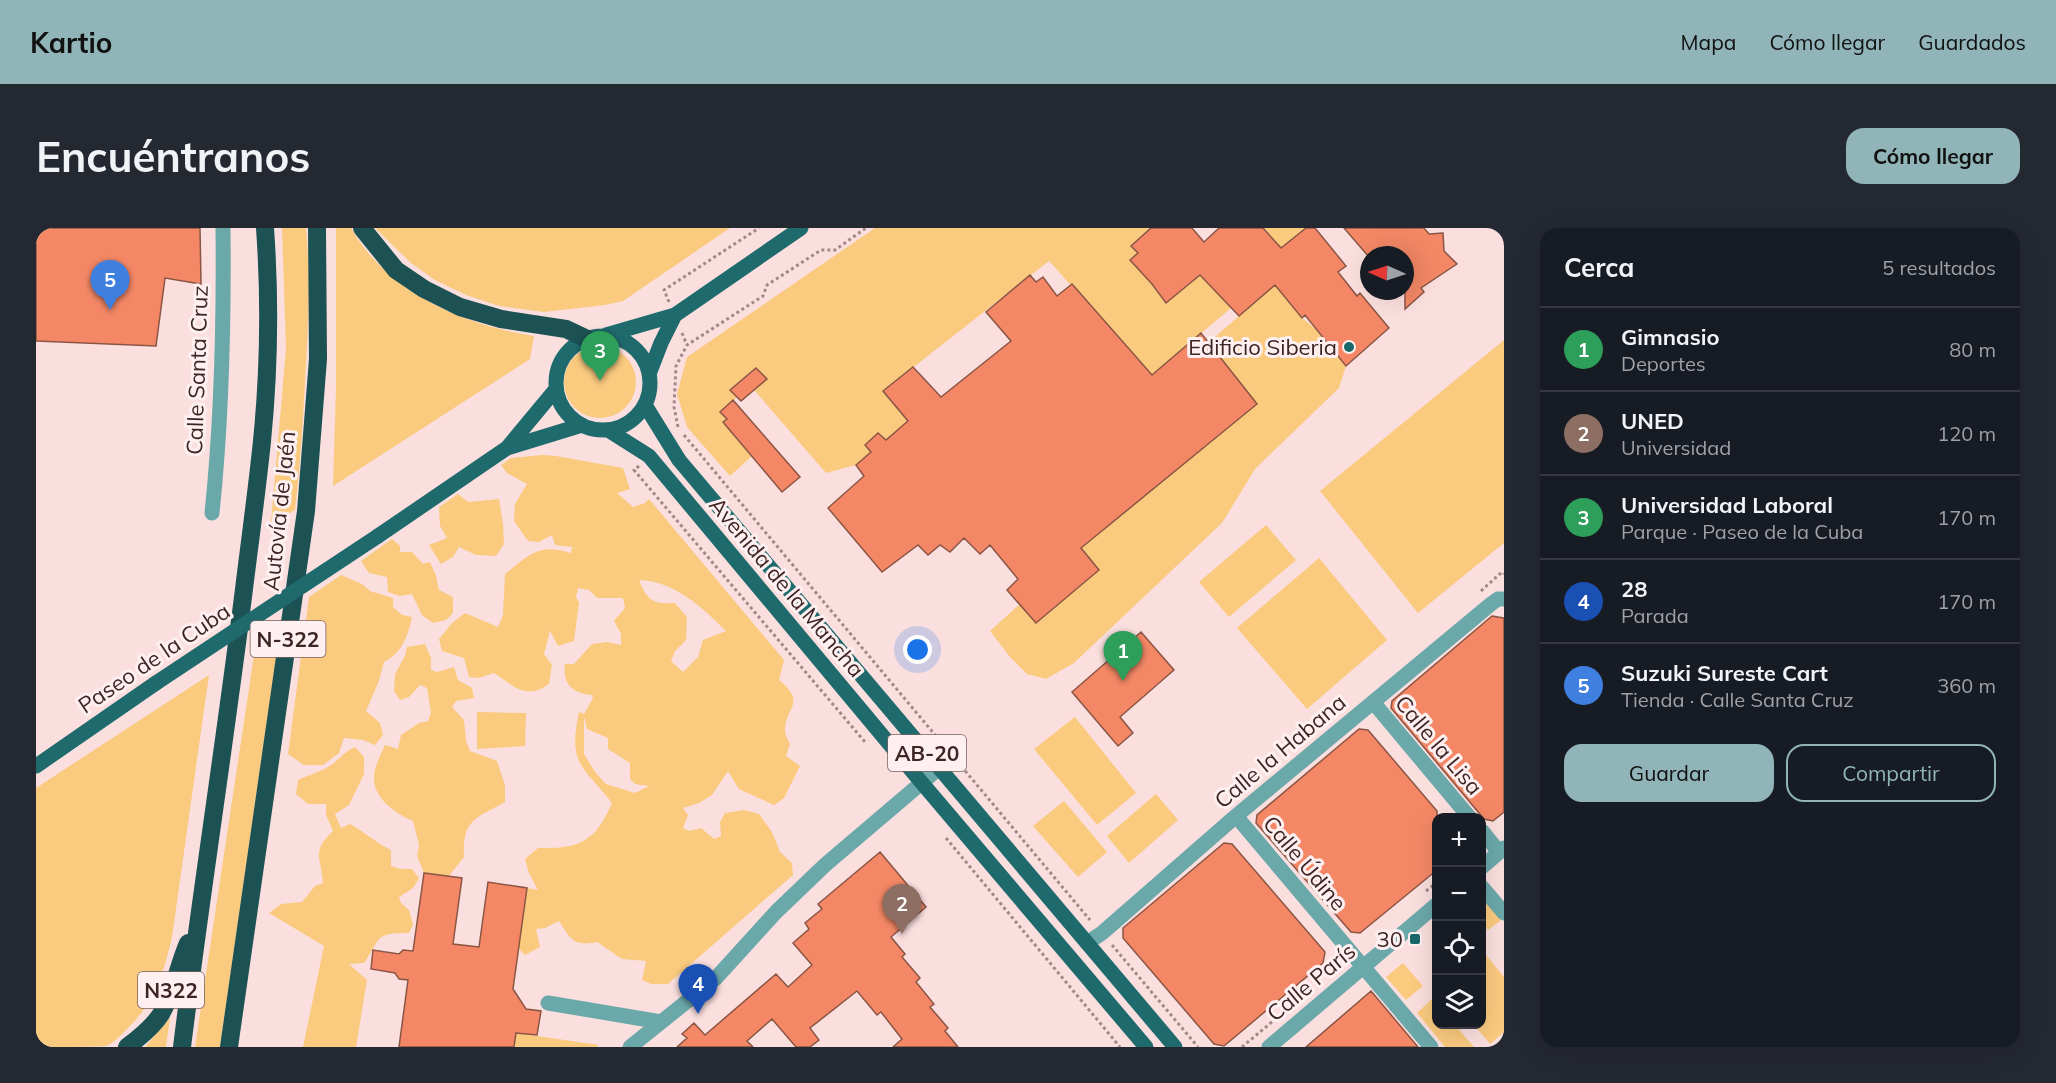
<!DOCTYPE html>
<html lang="es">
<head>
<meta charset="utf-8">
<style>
	:root { --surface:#171b24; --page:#242831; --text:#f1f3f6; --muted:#9ea1a6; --line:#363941; --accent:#90b4b7 }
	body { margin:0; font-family:Mulish,sans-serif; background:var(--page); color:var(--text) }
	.controls { position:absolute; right:18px; bottom:18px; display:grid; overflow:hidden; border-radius:12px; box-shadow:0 6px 24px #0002 }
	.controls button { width:54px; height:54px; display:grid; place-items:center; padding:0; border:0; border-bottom:2px solid var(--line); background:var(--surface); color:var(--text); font:30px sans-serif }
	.compass { position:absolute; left:1324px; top:18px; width:54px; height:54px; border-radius:50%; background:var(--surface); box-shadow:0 6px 24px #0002; rotate:273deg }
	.you { position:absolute; left:882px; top:422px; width:21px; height:21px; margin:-15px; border:4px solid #fff; border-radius:50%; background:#1a73e8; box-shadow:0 0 0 9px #1a73e833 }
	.badge { display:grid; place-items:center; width:39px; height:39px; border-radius:50%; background:var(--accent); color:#fff; font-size:20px; font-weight:700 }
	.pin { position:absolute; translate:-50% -50px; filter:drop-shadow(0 2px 3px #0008) }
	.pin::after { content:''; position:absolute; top:32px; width:21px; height:18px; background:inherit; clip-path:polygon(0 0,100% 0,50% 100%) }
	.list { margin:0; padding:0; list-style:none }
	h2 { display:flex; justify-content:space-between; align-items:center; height:78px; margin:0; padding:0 24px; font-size:26px }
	h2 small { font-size:20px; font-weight:400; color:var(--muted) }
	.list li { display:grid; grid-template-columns:39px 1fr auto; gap:18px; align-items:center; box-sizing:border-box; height:84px; padding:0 24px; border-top:2px solid var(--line) }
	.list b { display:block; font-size:22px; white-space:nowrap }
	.list p { margin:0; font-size:20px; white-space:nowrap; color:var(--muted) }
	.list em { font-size:20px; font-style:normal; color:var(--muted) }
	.actions { display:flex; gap:12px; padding:18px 24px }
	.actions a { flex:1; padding:14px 0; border:2px solid var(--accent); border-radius:18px; text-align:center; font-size:21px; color:var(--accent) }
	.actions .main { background:var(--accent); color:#111 }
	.icon { flex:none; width:33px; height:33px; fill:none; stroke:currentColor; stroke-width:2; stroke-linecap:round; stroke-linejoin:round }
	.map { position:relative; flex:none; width:1468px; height:819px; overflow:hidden; border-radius:18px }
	header { display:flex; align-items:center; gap:36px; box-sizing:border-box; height:84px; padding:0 30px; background:var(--accent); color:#111 }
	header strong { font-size:28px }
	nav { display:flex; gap:33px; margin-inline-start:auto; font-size:21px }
	.intro { display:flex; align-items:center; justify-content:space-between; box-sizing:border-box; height:144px; padding:0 36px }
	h1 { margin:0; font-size:42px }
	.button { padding:15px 27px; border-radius:18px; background:var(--accent); color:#111; font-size:21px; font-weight:700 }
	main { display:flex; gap:36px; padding:0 36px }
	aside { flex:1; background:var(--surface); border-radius:18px; box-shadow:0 6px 24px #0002 }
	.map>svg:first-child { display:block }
</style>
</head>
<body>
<header>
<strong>Kartio</strong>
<nav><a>Mapa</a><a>Cómo llegar</a><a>Guardados</a></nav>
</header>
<div class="intro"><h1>Encuéntranos</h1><a class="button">Cómo llegar</a></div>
<main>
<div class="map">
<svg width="1468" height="819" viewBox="0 0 1468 819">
	<rect width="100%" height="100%" fill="#fbdfdf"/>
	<!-- green -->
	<path fill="#faca7e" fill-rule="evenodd" d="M246,0h24c5,51 2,102 -1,153 -2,43 -5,86 -10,129l-24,13 15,-175z
		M300,0h15c37,65 112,97 183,108l-4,23 -197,127 3,-98z
		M339,0h355l-107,73 -18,4 -61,7 -45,-6 -33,-11 -31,-15 -24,-17z
		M839,0h276l-20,18 7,7 14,31 13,19 35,-28 31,33 -79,67 -103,-114 -166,130 25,30 -22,19 -8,-7 -13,11 6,8 -15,13 -30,8 -72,-83 2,-22 -26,21 7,8 -16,15 6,7 -4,4 29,33 -22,20 -43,-49 -10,-33 10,-37z
		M1227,0h43l-25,20z
		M1239,57l27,33 14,11 30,37 -7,22 -84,81 -33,54 -148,140 -28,16 -19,-5 -17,-17 -20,-26 30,-27 17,19 62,-53 -18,-22 175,-144 -48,-61z
		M1468,112v203l-86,70 -98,-122z
		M528 154a36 36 0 1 1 72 0a36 36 0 1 1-72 0Z
		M507,227l13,1 67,12 7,21 -13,4 16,14 12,-4 4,-4 135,161 -5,20c29,23 5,29 6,51 0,4 3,9 5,13l-4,12 14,10 -16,32 -10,7 -35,-16 -11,-18 -16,24 -13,8 -16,5 5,7 -5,13 6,3 12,-3 13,11 7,-3 -1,-14 5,-9 19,-3 15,4 13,18 8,20 12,11 1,12 -125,109h-17l-9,-4 4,-19 -24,-2 -25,-17c-23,5 -27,-3 -38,-21l-14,7 -9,1 4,18 -15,8 -7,-7 9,-60 11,2 -9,-17 -4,-14 13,-11c42,1 57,-6 74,-45 -30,-38 -44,-38 -33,-91l5,2 8,-14 1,-5c-20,-1 -31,-11 -28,-31h9l18,-20 15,-2 14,3v-11l-7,-13 11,-13 -2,-10h-26l-8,-8 -11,-2 -2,9 3,6 -5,38 -16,5 -8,-15 -6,23 8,11 -3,19c-23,16 -34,3 -55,-11l-15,5 -10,-1 -5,-19 -22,-7 -3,-12 13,-16 13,-10 33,14 5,-12 2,-41c25,-20 34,-31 66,-21l1,-6 -17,-2 -3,-10 -13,7 -11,-1 -14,-20 1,-17 12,-20 -20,-11 -6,-8 10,-7zM603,352c35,1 63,27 87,51l-23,9 -5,17 -15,15 -12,-11 4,-10 11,-11 1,-23 -12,-14c-23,1 -27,-2 -36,-23zM548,489l3,12 21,9v11l22,14v16l5,5 14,2 -14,7 -29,-9 -11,-12 -11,-18z
		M422,266l10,8 31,-3 4,25 1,20 -8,12 -20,-1 -17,-8 -6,10 -12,7 -12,-19 18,-7 -7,-12 -1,-19z
		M1230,297l30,35 -67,57 -30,-35z
		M356,311l8,7v6h12l11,12 7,-2 6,14 3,14 14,7v16l-7,7 -13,3 -11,-8 -10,-21 -12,2 -12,-4 -1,-15 -18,-4 -8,-12z
		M1283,330l68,82 -80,69 -70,-81z
		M305,347l21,9 8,7 23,7v9l9,8 10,2c-4,19 -10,36 -28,45l-5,19 -13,30 14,12 3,12 -8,10 -12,-5 -19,-2 -5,15 -16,12h-19l-16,-11 21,-157z
		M245,396l-61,423h-25l61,-405z
		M389,416l6,14v12l6,2 17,-5 4,13 14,8 2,10 -18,3 -4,6 12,13 2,21 4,10 27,10 8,24v17c-29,16 -43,18 -41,55l-16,20 -24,-4 -7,-17 2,-11 -6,-24c-18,-8 -40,-23 -39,-44 0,-10 7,-23 11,-32l13,4 3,-14 18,-12 9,-2 3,-8 -4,-25 -7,-3 -11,12 -9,3 -6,-9 1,-17 10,-18 2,-9z
		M173,447l-37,262c-9,38 -16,63 -44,91 -6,6 -14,15 -22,18 -11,1 -55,1 -70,1v-259z
		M441,484l49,1 -1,33 -48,3z
		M1039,489l61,76 -39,32 -63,-76z
		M319,519l9,10v17l-15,31 -14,9 6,14 9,-4c15,8 26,19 41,26v16l10,3h11l7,9 -6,10 -14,9 2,6 8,7 4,15 -4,8c-35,0 -27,4 -45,30l-15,1 18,16 -11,67h-53l21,-101 -55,-33 12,-9 21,-2 13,-16 8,-3c-2,-27 -12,-31 10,-52l-7,-16v-11h-18l-12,-10 2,-14c10,-5 23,-8 33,-15 9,-6 13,-13 24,-18z
		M1120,566l22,26 -49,43 -22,-27z
		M1028,573l43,51 -29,25 -45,-51z
		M1446,669l22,21 -16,12 -6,-8z
		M1446,722l22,27v55l-14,12 -16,-19 8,-1z
		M1367,735l20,23 -17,14 -20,-23z
		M1397,770l3,4v22l19,1 19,22h-29l-28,-34z
		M134,790l-4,29h-21z
		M480,805l83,12 -3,2h-82z"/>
	<!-- building -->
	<path fill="#f48866" stroke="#8b5544" stroke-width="1.5" d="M0,0h164l1,56 -36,-6 -9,68 -120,-5z
		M1115,0h41l12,14 15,-14h44l18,20 25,-20h9l31,38 -8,6 19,24 3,-3 29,35 -43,38 -41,-51 -3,3 -27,-33 -36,31 -39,-41 -34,28 -14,-19 -22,-24 8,-7 -7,-7z
		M1308,0h80l5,6 14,-1 1,18 13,13 -36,24 3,4 -19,17v-54h-36v2z
		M994,47l6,7 7,-5 14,19 15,-12 80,91 49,-42 56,71 -176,144 18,22 -63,53 -29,-33 11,-11 -28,-34 -10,9 -16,-16 -14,14 -10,-7 -12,10 -10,-10 -36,27 -54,-64 36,-32 -8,-11 15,-13 -6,-7 13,-12 8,7 22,-19 -25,-30 30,-24 28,30 70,-56 -25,-29z
		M720,140l11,11 -26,22 -11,-11z
		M697,172l67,77 -18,15 -59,-70 4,-3 -7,-7z
		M1456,388l12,2v194l-11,9 -9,-2 -93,-111 1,-7z
		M1105,404l33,38 -54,47 13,16 -15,13 -46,-54z
		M1323,501l9,1 69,81v59l-77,63 -9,-1 -95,-109 1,-8z
		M1188,615l8,1 93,108 -2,11 -99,83 -10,-2 -91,-106v-10z
		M844,624l46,55 -35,30 14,17 -3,3 18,21 -4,4 18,22 -4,3 18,21 -3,3 13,16h-65l9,-8 -21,-27 -4,3 -20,-24 -47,37 9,12 -9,7h-14l-24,-28 -25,22 6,6h-76l10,-9 -5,-4 12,-11 11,12 71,-61 12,13 24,-22 -19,-22 16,-14 -4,-6 17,-14 -4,-5z
		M388,645l38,5 -9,66 26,3 9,-65 39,6 -14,101 13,20 15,2 -4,24 -21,-2 -2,14h-115l9,-67 -9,-1 -4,-6 -24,-4 2,-19 26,4 4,-4 10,1z
		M1335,763l47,56h-112z"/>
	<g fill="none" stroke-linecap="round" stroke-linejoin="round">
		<!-- path -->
		<path stroke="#a38889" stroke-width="3" stroke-dasharray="3 3" stroke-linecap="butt" d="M1463,0l5,3
			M633,74l-5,-12 95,-62
			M646,105l5,12
			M642,199l-4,-20 2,-41 11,-21 76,-49 4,-11 54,-35h14l31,-22
			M648,207l406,485
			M603,238l-5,4 231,272
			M1445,363l21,-19 2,2
			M910,610l174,209
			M1390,663l10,-8
			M1076,717l86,102
			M1206,819l49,-41"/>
		<!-- minor -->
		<path stroke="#6ba8aa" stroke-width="15" d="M176,285c10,-95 12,-189 11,-285
			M1337,474l97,116
			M1200,588l195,231
			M1446,603l17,21
			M1446,639l22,-19
			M1446,659l22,26
			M1051,715l15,-10 134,-117 255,-212 7,-5h6
			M512,775l113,19
			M594,819l86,-69 60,-66 49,-47 114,-97
			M1233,819l167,-142"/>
		<!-- major -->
		<path stroke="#1f6a6d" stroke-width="15" d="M570,107l69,-20 126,-87
			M520 155a47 47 0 1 1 94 0a47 47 0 1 1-94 0Z
			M613,146l12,-31 14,-28
			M609,177l34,55 496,587
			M572,202l41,26 273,327 224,264
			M471,220l75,-23
			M342,308l129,-88 49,-59
			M0,538l120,-83"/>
		<!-- highway -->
		<path stroke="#1c5254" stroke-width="18" d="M326,0l34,42 28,19 36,18 41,12 65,10 21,10
			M91,819c12,-9 26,-20 34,-33 13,-22 17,-48 27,-71
			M146,819c19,-153 43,-305 62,-458 6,-49 13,-99 18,-148 7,-70 8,-143 3,-213
			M193,819l77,-536 12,-152 -1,-131"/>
		<!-- major-bridge -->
		<path stroke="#1f6a6d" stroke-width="15" d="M120,455l222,-147"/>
	</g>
	<!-- markers -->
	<g fill="#1a686a" stroke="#fef0f0" stroke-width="2">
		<circle cx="1313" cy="119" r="6"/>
		<rect x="1373" y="705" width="12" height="12" rx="3"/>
	</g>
	<g text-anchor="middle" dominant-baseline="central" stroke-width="6" stroke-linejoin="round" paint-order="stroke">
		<!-- shield labels -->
		<g fill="#fef0f0" stroke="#776162" stroke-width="1.5">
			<rect x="214.5" y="393" width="75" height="36" rx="4.5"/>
			<rect x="852" y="507" width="78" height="36" rx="4.5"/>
			<rect x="102" y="744" width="66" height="36" rx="4.5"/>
		</g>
		<g font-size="21" font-weight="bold" fill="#3d2425">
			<text x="252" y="411">N-322</text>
			<text x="891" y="525">AB-20</text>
			<text x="135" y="762">N322</text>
		</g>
		<!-- poi labels -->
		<g font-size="22" fill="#3d2425" stroke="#fef0f0" text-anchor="end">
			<text x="1301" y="119">Edificio Siberia</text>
			<text x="1367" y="711">30</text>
		</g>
		<!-- street labels -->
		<g font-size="22" fill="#3d2425" stroke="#fef0f0">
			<text transform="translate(161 142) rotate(-88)">Calle Santa Cruz</text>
			<text transform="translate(243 283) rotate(-84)">Autovía de Jaén</text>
			<text transform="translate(751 359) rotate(50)">Avenida de la Mancha</text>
			<text transform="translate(118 430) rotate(-34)">Paseo de la Cuba</text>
			<text transform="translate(1403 517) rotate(50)">Calle la Lisa</text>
			<text transform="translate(1244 523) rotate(-40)">Calle la Habana</text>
			<text transform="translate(1269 635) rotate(50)">Calle Údine</text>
			<text transform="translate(1275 754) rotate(-40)">Calle París</text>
		</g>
	</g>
</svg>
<div class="controls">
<button>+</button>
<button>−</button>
<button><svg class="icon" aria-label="locate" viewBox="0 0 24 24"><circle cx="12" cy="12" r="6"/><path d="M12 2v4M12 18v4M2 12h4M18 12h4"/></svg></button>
<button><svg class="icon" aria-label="layers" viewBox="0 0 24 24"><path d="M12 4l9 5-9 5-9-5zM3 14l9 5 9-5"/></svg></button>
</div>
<svg class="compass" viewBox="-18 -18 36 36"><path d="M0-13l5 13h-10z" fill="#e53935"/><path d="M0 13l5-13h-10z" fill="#9ea1a6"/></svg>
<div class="you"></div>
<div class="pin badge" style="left:1087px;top:453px;background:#2e9e5b">1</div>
<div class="pin badge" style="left:866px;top:706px;background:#8d6e63">2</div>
<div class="pin badge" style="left:564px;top:153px;background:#2e9e5b">3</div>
<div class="pin badge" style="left:662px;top:786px;background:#1a4fb4">4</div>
<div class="pin badge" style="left:74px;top:82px;background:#3f7fe0">5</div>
</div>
<aside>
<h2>Cerca<small>5 resultados</small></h2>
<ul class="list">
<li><span class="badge" style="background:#2e9e5b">1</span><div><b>Gimnasio</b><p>Deportes</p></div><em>80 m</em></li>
<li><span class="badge" style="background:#8d6e63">2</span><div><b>UNED</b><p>Universidad</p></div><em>120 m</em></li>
<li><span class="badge" style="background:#2e9e5b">3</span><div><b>Universidad Laboral</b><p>Parque · Paseo de la Cuba</p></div><em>170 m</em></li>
<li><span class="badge" style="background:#1a4fb4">4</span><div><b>28</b><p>Parada</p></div><em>170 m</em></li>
<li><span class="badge" style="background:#3f7fe0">5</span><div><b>Suzuki Sureste Cart</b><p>Tienda · Calle Santa Cruz</p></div><em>360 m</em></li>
</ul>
<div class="actions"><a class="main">Guardar</a><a>Compartir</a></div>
</aside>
</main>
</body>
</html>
